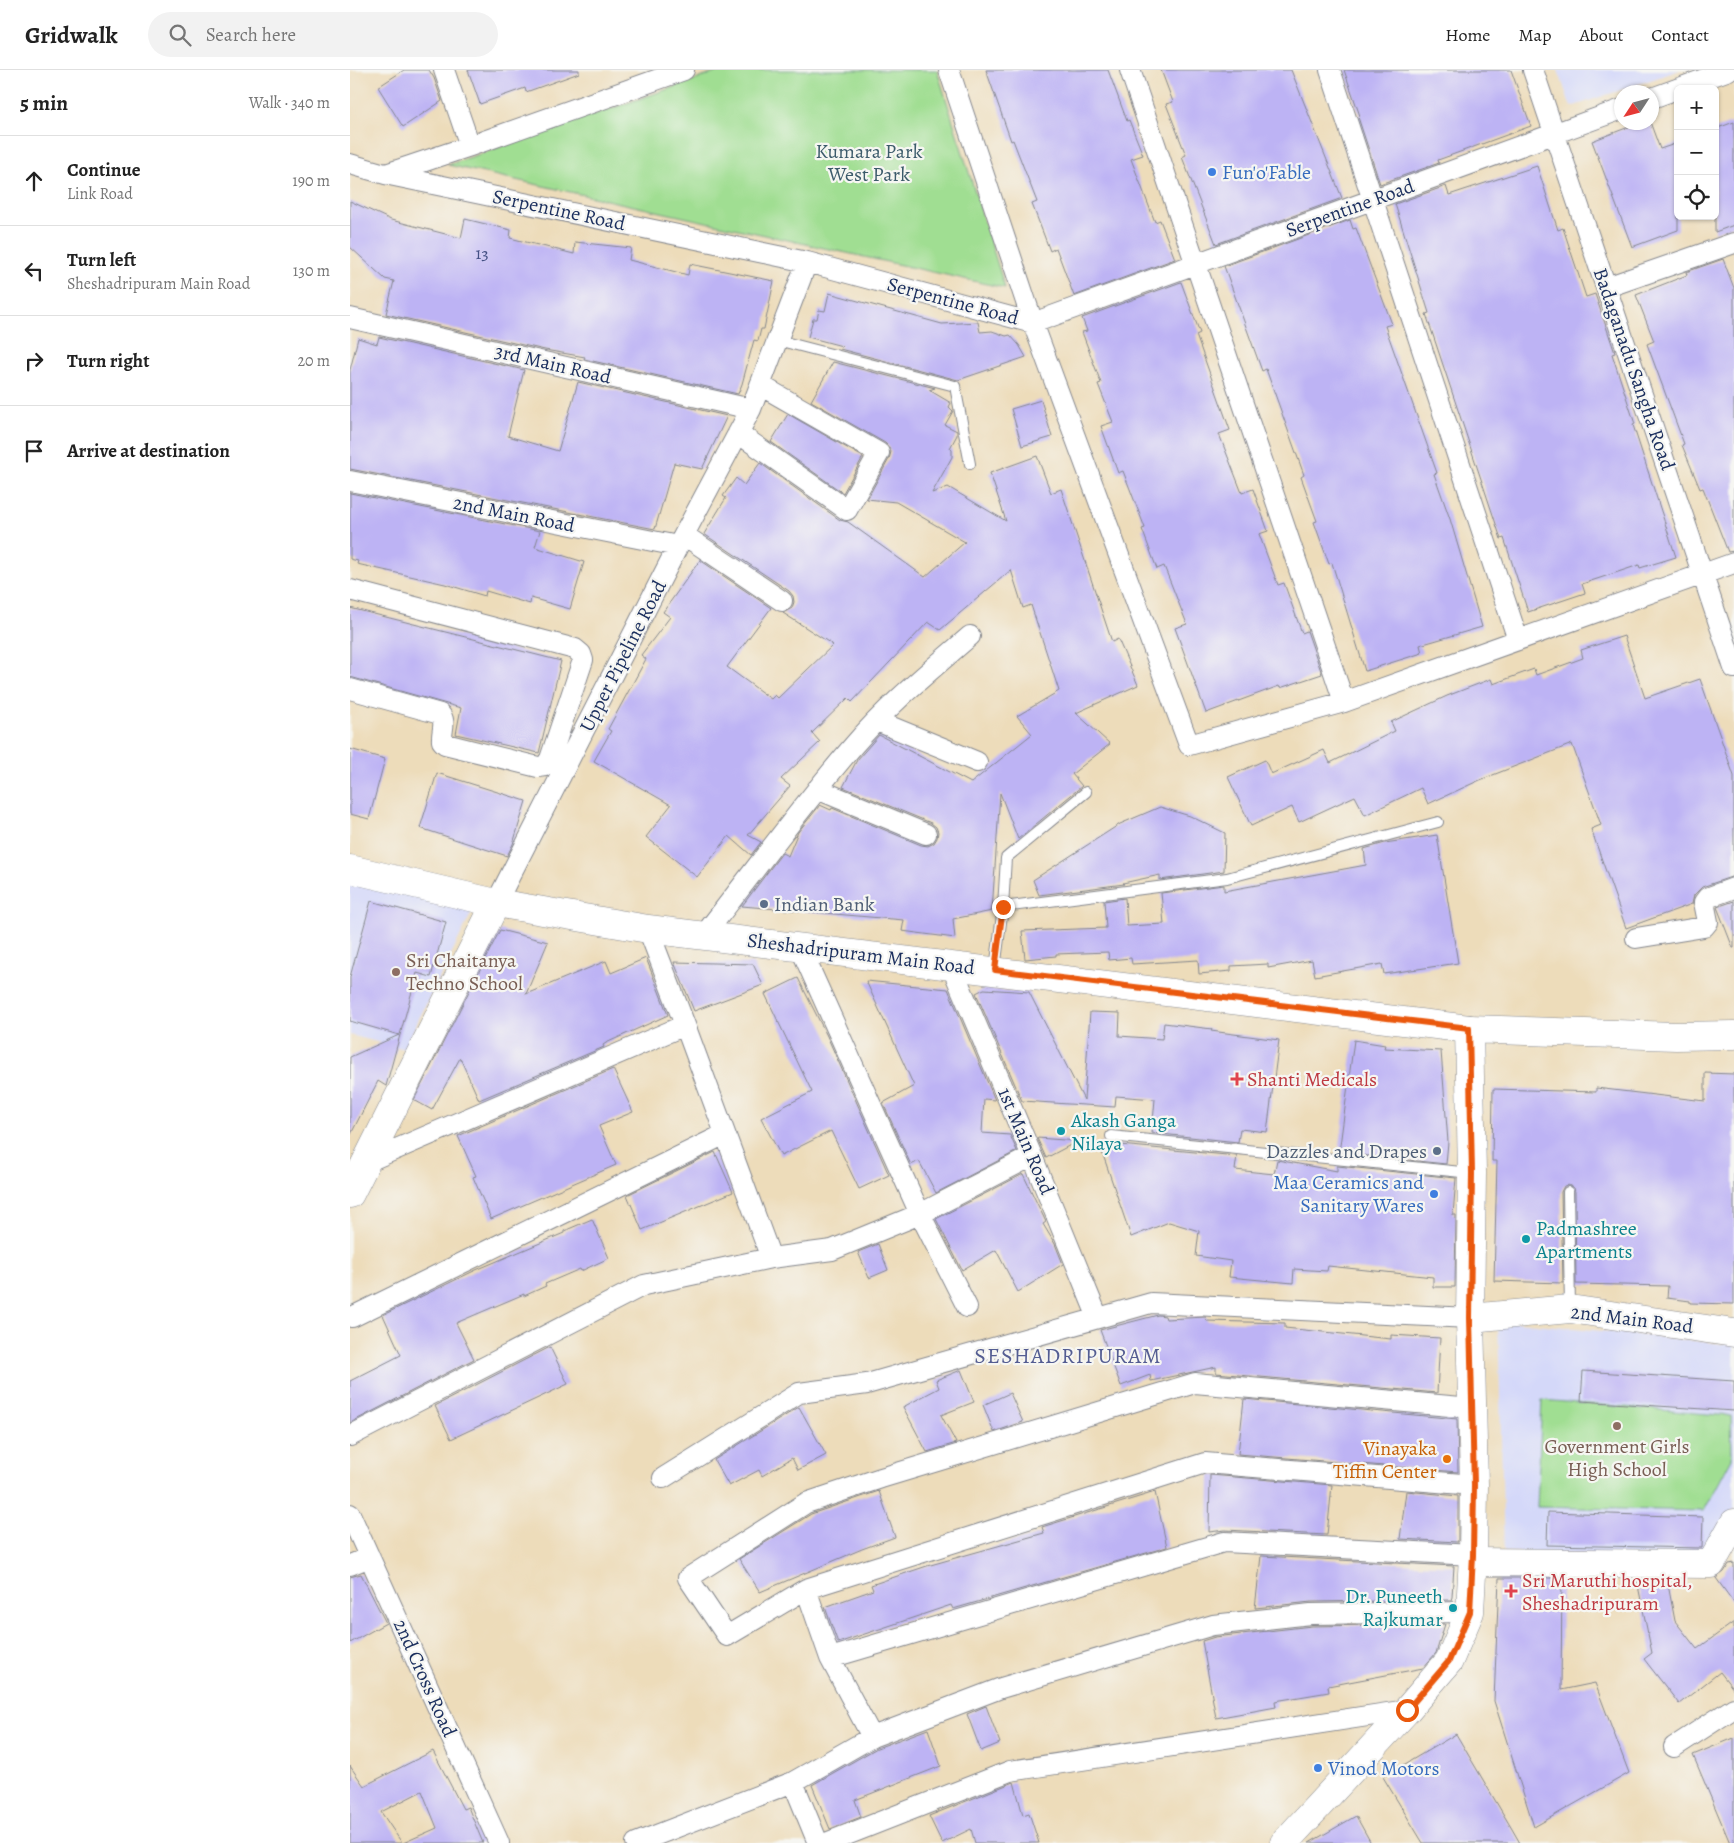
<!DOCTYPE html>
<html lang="en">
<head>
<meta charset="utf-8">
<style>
	:root { --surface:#fff; --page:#f2f2f2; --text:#222; --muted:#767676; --line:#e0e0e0 }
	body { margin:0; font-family:Alegreya,serif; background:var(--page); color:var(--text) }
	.controls { position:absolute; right:15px; top:15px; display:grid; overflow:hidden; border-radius:8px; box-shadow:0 1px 4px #0004 }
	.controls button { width:45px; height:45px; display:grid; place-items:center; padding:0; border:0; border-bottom:1px solid var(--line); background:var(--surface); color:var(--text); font:25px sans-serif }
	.compass { position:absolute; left:1264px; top:15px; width:45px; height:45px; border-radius:50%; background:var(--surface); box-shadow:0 1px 4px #0004; rotate:234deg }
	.stop { position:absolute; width:15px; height:15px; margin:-11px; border:4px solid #ea580c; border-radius:50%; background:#fff }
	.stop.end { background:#ea580c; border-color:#fff; box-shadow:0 1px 5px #0008 }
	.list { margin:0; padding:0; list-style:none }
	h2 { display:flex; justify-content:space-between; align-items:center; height:65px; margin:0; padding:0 20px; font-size:21px }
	h2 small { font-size:16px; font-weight:400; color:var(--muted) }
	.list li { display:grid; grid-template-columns:32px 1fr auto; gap:15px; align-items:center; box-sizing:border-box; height:90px; padding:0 20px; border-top:1px solid var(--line) }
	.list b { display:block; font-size:19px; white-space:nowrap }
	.list p { margin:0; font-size:16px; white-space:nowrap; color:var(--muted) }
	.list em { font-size:16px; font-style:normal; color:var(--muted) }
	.icon { flex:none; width:28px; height:28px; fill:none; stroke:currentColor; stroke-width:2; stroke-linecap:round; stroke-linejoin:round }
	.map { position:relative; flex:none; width:1384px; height:1773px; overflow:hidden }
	header { display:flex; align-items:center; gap:30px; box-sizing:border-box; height:70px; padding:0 25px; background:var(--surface); border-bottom:1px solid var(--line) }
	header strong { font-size:24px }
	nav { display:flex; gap:28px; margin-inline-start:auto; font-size:18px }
	.search { width:350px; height:45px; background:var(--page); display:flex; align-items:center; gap:12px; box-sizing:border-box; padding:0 18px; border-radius:28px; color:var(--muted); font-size:19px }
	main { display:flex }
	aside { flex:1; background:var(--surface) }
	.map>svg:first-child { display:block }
</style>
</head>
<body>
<header>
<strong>Gridwalk</strong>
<div class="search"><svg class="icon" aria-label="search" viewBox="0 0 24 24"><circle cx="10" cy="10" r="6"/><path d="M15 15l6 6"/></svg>Search here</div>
<nav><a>Home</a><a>Map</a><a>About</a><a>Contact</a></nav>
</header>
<main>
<aside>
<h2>5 min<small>Walk · 340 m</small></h2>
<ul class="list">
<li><svg class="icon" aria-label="ahead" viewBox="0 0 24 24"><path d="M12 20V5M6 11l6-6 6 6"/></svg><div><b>Continue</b><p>Link Road</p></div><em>190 m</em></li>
<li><svg class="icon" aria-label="left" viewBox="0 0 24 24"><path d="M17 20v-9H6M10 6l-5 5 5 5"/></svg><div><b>Turn left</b><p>Sheshadripuram Main Road</p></div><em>130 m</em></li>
<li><svg class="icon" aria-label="right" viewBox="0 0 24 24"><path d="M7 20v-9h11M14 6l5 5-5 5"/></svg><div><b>Turn right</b></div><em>20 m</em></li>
<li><svg class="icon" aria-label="arrive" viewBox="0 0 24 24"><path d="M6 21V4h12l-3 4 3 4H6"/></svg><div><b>Arrive at destination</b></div></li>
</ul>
</aside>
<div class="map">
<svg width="1384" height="1773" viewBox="0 0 1384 1773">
	<rect width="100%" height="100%" fill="#f6f6f2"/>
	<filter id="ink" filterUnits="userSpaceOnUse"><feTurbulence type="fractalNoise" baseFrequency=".02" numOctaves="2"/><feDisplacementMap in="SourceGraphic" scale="10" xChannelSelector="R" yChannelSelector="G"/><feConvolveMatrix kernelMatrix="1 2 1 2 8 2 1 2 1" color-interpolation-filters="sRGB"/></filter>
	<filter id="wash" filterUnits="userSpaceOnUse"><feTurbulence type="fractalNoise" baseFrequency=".0096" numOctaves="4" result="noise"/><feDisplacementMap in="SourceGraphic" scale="20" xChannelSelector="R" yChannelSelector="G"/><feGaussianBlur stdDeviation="1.12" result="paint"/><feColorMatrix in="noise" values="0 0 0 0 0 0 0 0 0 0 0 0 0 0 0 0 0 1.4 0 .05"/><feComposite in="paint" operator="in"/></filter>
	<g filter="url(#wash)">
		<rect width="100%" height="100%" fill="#eddcba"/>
		<!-- built -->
		<path fill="#d4d8f9" d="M1208,0h122l-109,37z
			M0,812l124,26 -70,141 -54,-14z
			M1148,1250l236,25v163l-27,50 -203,-6z"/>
		<!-- green -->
		<path fill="#a0de92" stroke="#5e8678" d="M373,0h214l68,218 -557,-123z
			M1192,1330l189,16 1,42 -28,53 -167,-4z"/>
		<g id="blocks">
			<!-- building -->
			<path fill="#bdb3f4" d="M54,0h25l5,8 8,23 -39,26 -25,-40z
				M118,0h111v3l-53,19 -1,-4 -45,16z
				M636,0h122l19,51 2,-1 14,35 -12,4 24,63 5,-2 15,39 -101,37 -18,-48 -6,3 -18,-47 5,-2 -24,-62 -2,1z
				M811,0h130l51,128 -126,46 -34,-87 4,-2 -20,-51 7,-2z
				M994,0h167l20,56 -93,34 1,3 -59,21 -22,-67 2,-1z
				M1292,52h8l10,27 18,-6v87l-46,17 -40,-106z
				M1384,52v103l-19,7v-103z
				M1187,96l21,64 5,-2 23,69 9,-3 20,59 -3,1 23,70 -2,1 43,132 -36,11 -1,-3 -57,19 3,9 -57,19 -24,-74 -3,1 -75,-225 3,-1 -34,-109 51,-18 3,9z
				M0,131l41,19 70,18 4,-19 46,11 -1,8 64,16 1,-12 56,6 -2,12 59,15 2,-11 84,17 -10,48h-3l-3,12 -4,-1 -12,44 -4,10 -154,-35 1,-2 -40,-7 -159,-36 8,-33 -9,-2 -35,-32z
				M1000,150l3,9 3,-1 36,96 -7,2 52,147 -3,1 16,45 32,108 -62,18 2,8 -57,18 -33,-108 -3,1 -15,-42 3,-1 -16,-44 3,-2 -38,-106 -4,2 -38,-105z
				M1373,189l11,29v263l-6,1 -25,-64 -3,1 -18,-44 2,-1 -37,-100 7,-3 -18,-46 51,-20 -1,-3z
				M831,212l19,51 -4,2 34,95 -11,4 23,59 11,-4 15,42 -9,3 19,51 6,-2 18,50 5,-2 15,43 -42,14 -1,-2 -73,27 -31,-85 12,-4 -23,-58 -7,3 -15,-40 3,-1 -22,-57 -5,2 -17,-47 12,-4 -15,-38 3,-1 -19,-51 5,-1 -5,-13z
				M479,223l113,31 36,-2 2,10 12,-1 14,5 4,-1 9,10 7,12 -68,23 -118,-31 2,-3 -34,-9 5,-18h4l2,-9 6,1z
				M29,267l145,33 -16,66 50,15 20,-69 149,34 -25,53 -28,-6 -19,66 -305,-60v-99l8,-32 19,6z
				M483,292l102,26 -6,2 22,13 -2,4 4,4 -8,14 12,6v4l-7,13 2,2v7l-20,36 16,-6 58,34 -16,-48 47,-17 14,37 10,-4 51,153 6,-3 20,46 -62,28 34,31 -38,30 10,12 -64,53 -18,-46 -8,118 -39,8 2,19 -53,-7 2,-11 -162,-14 40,-53 6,3 10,-24 22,-27 11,5 1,-2 89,37 7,1 6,-3 3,-5 1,-6 -2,-5 -5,-4 -88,-36 14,-27 22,-25 92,48 61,-49 -15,-18 42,-25 -28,-86 -8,3 -12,-38 -71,60 -12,-8 -76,80 -4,-4 -36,35 8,9 -39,37 9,7 -42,49 13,7 -10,13 -22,-19 -32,41 -51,-40 25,-32 -77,-44 17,-30 -3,-2 38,-70 -5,-4 29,-38 -7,-5 37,-52 71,48 -44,59 44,32 4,-4 3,3 55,-53 -50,-32 9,-5 2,-6 -1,-6 -4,-5 -85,-57 22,-36 -3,-2 13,-18 8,7 16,-22 80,57 8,2 77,55 40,-35 -69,-40 -29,-3 22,-40 2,-7 -2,-5 -4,-4 -74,-42z
				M691,330l11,37 -30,9 -11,-37z
				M438,344l75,43 -20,36 -72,-51z
				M0,423l190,38 -5,16 49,15 -14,47 -39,-11 -1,6 -44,-13 -1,5 -40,-12 -88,-20 1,-3 -8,-2z
				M0,538l211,53 -22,92 -83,-19 5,-26 -111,-31z
				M1274,566l21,62 55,-19 34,97v100l-32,11 -8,8 -2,9 -66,24 -35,-99 10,-4 -29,-81 -92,36 -52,24 -7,-16 -56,27 -10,-19 -56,26 -7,-15 -41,19 -23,-49 37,-17 6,14 53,-24 6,13 65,-32 -4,-9 56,-26 44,-17 2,5 41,-15 2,6 47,-17 -2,-8z
				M0,679l35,10 -16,60 -19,-5z
				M87,703l89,28 -13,43 -6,12 -87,-28z
				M810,737l30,9 35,17 -1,38 -64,9v-5l-37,8 1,1 -85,11 -6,-15 87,-56z
				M1087,765l21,128 -74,11 -2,-10 -67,12 -3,-16 -44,8v-4l-37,2v5l-32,3 -1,-14 -66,4 -1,-6 -22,2 -1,-8 -52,2v2l-31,3 -3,-28 84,-3 -2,-27 21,-3 2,28 37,-2 -3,-31 63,-8v6l142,-26 -2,-16 21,-6z
				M21,831l75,21 -15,55 -14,-4 -31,113 -8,-5 -28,55v-79l49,-22 -49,-14v-44z
				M1384,831v47h-1l-16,-41z
				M150,860l48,12 -22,52 80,-33 5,12 35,-15 22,57 -62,28 -3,2 1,2 -125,53 -19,-42 -28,52 -18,-10z
				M324,892l79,2 10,21 -69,26z
				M448,908l29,58 62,139 -30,14 -28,-58 -50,25 -20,-38 51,-26 -47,-98z
				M516,911l82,8 47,111 -11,-1 -2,34 28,2 7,16 -81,42 -17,-32 -8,4 -28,-62 31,-17z
				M634,919l45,3 55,108 6,-88 30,1 -1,23 43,3 2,-16 48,6 -1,2 68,9 -12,92 -27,-3 -2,13 -86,-9 3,-34 -39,-3 -1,11 -93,-6 -46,-108z
				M1004,970l31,5 -1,3 57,3 7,91 -2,22 -107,-11z
				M263,999l20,43 -34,14 17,39 -125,54 -18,-42 3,-1 -18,-40z
				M1355,1003l29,1v230l-44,-1v-2l-23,-3 1,-12 -92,-2 -1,-92 -1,-4 -6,-3 -4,1 -3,6 2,91 -69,-2 3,-120h-5l1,-72 103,3v-4l109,13z
				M687,1068l41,3 -32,17z
				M749,1073l138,13 -2,14 39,4 3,-14 60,11v-5l119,12 -3,37h3l-1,72h-22v-10l-105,-11 -1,5 -33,-2 -1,14 -64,-6 2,-16 -35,-5 3,-25 -30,-9 -38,15z
				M365,1082l18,40 -91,38 -15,-35z
				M673,1104l23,48 -3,2 12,20 8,20 -45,28 -22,-42 -34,20 -26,-51z
				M242,1149l17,39 -28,13 -1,-2 -35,15 1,2 -22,10v-2l-68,29 18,36 -124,64v-42l51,-26 -18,-40 93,-45 88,-37v-2z
				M528,1174l10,26 -19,8 -11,-26z
				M808,1245l7,1 1,3 40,-2 1,4 78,2v5l106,11v-4l49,3 -3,55 -221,-20v-6l-65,14 -1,-6 -29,11 -21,-56z
				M200,1277l18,37 -117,55 -16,-33z
				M611,1300l13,32 -33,13 15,28 -29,9 -24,-45 36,-19 -3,-8z
				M1233,1301l151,10v30l-153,-10z
				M660,1323l13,29 -29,10 -11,-27z
				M894,1329l213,20 1,53 -220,-18z
				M449,1337l27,48 -28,15 -6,-12 -30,18 -3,-6 -30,16 -15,-26z
				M860,1405l122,10 -5,50 -102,-5 -16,2z
				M529,1421l16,46 -33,12 -102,43 -21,-33 72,-45z
				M1056,1421l52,5v46l-58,-3z
				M805,1422l12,55 -214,62 -2,-4 -113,38 -13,-36 48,-17 -2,-5 56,-19 117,-33 -2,-6z
				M1198,1442l155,5 -1,31 -155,-3z
				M911,1486l193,10 -2,31 -1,3 -140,2 -56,6z
				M1384,1493v40l-18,-25 8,-6 5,-8z
				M11,1504l25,49 -36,20v-66z
				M1149,1508h63l-1,112 34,-7 34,90 -95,54 -40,-126z
				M1300,1509h17l8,42 22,28 37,-27v68l-14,-18 -41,32 -35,-45 8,-6 -15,-72z
				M1095,1554l-9,29 -13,15 -95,18 1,6 -54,9 1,6 -60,11 -14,-77 13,-4 97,-11z
				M636,1636l14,37 -19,8 -14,-37z
				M578,1659l13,37 -86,34 6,17 -31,12 -18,-44 65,-37z
				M1106,1664l56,95 8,14h-97l-40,-66z
				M1384,1668v105h-4l-37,-88z
				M83,1681l30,58 5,-2 15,36h-80l34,-15 -15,-37 -41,21 21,31h-52v-77l14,20z
				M664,1712l9,33 6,-2 10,30h-64l-4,-14 -29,14 -13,-27z
				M1006,1746l15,27h-62z"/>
		</g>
	</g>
	<g filter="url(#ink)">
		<use href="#blocks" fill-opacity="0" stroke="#84868c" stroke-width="1"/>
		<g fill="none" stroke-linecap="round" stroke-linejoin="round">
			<!-- lane casing -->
			<g stroke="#84868c" stroke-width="12">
				<path id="lane" d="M427,270l178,46 15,78
					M653,837l224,-29 211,-56
					M645,899l8,-62 3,-49 80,-66
					M761,1066l360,37
					M1218,1122l2,116"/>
			</g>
			<!-- street casing -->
			<g stroke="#84868c" stroke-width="22">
				<path id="street" d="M94,0l26,76
					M599,0l84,253 156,422 155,-43 390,-139
					M780,0l214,632
					M980,0l188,570
					M1183,0l201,598
					M1302,28l77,-28
					M0,94l35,10 422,88 226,61 589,-214
					M36,104l84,-28 214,-76
					M1257,217l127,-44
					M0,248l401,91
					M388,363l109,77 32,-57 -119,-68
					M0,411l328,65
					M334,465l98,66
					M0,520l225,59 6,5 2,6 -33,99 -5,7 -7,1 -93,-23 -3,-3c-1,-10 5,-19 -2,-27l-90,-25
					M527,651l100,41
					M467,719l109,45
					M146,833l182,-357 73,-137 56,-147
					M298,859l37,96 86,233
					M354,865c50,-63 97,-129 150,-190 35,-41 76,-74 116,-109
					M1286,868l68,-11 4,-5 -4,-20 3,-4 27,-10
					M450,877l120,267 47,93
					M601,895l81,191 66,162
					M14,1093l321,-138
					M2,1247l373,-183
					M1122,1338l-277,-25 -314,95 -75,25 -118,75 39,58 79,-47 399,-126 269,22
					M0,1366l294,-151 127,-27 61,-8 88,-36 112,-58
					M313,1408l136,-85 68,-9 284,-81 319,15
					M0,1444l149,329
					M0,1495l20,-8
					M456,1519l24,69 42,79
					M480,1588l394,-116 249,13
					M1324,1677l60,-39
					M443,1712l79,-45 129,-49 212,-63 98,-11 159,-2
					M286,1773l157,-61 25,61
					M476,1773l184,-72 397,-61"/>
			</g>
			<!-- secondary casing -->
			<g stroke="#84868c" stroke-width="29">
				<path id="secondary" d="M0,799l146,34 152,26 821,100
					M0,1124l146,-291
					M1120,1248l100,-9 164,24
					M1123,1492l238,2 23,-41"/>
			</g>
			<!-- primary casing -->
			<g stroke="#84868c" stroke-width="29">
				<path id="primary" d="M934,1773l123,-133 42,-49 21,-49 3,-57 1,-70 -4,-167 2,-145 -3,-144 207,7 58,-1"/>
			</g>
			<!-- lane -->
			<use href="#lane" stroke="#fff" stroke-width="10"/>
			<!-- street -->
			<use href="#street" stroke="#fff" stroke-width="20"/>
			<!-- secondary -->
			<use href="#secondary" stroke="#fff" stroke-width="28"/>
			<!-- primary -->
			<use href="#primary" stroke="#fff" stroke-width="28"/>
		</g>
	</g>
	<g fill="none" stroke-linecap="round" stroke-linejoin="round" filter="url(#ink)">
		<!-- route -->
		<path stroke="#ea580c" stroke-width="6" d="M653,837l-8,63 474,58 3,145 -2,145 4,167 -1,70 -3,57 -21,49 -42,49"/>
	</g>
	<!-- markers -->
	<g fill="#3f7fe0" stroke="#f6f6f2" stroke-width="2">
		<circle cx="862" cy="102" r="5"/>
		<circle cx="1084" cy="1124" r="5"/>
		<circle cx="968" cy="1698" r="5"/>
	</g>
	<g fill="#5c6f8a" stroke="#f6f6f2" stroke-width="2">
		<circle cx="414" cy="834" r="5"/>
		<circle cx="1087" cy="1081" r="5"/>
	</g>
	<g fill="#8d6e63" stroke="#f6f6f2" stroke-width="2">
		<circle cx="46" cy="902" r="5"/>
		<circle cx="1267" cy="1356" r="5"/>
	</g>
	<g fill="#e0444e" stroke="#f6f6f2" stroke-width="2">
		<path d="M884.5 1001.5h5v5h5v5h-5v5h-5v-5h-5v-5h5z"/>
		<path d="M1158.5 1513.5h5v5h5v5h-5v5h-5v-5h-5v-5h5z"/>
	</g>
	<g fill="#0f9aa8" stroke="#f6f6f2" stroke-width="2">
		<circle cx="711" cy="1061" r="5"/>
		<circle cx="1176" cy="1169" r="5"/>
		<circle cx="1103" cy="1538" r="5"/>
	</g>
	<circle fill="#e8710a" stroke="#f6f6f2" stroke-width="2" cx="1097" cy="1389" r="5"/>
	<g text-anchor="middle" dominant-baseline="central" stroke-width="4.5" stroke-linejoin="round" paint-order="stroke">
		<!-- number labels -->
		<g font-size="18" fill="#445084">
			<text x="132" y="183">13</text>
		</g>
		<!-- park labels -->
		<g font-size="20" fill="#3c5b6b" stroke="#f6f6f2">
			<text x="519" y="81">Kumara Park<tspan x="519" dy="23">West Park</tspan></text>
		</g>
		<!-- shop labels -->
		<g font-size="20" fill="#366cbe" stroke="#f6f6f2" text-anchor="start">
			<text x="872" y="102">Fun'o'Fable</text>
			<text x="1074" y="1112" text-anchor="end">Maa Ceramics and<tspan x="1074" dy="23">Sanitary Wares</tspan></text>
			<text x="978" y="1698">Vinod Motors</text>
		</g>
		<!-- street labels -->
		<g font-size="20" fill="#1b2f5e" stroke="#f6f6f2">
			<text transform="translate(1000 138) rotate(-20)">Serpentine Road</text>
			<text transform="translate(209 140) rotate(12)">Serpentine Road</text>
			<text transform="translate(603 231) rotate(15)">Serpentine Road</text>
			<text transform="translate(203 294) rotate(13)">3rd Main Road</text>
			<text transform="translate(1284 299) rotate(71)">Badaganadu Sangha Road</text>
			<text transform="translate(164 444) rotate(11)">2nd Main Road</text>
			<text transform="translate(273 586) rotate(-63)">Upper Pipeline Road</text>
			<text transform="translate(511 884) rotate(7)">Sheshadripuram Main Road</text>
			<text transform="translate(676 1071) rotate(67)">1st Main Road</text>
			<text transform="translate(1282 1249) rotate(7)">2nd Main Road</text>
			<text transform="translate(75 1608) rotate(66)">2nd Cross Road</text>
		</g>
		<!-- service labels -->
		<g font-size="20" fill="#4e5e75" stroke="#f6f6f2" text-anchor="start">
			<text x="424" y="834">Indian Bank</text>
			<text x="1077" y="1081" text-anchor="end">Dazzles and Drapes</text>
		</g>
		<!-- education labels -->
		<g font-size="20" fill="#785e54" stroke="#f6f6f2" text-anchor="start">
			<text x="56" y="890">Sri Chaitanya<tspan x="56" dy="23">Techno School</tspan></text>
			<text x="1267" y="1376" text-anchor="middle">Government Girls<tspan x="1267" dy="23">High School</tspan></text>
		</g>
		<!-- health labels -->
		<g font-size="20" fill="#be3a42" stroke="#f6f6f2" text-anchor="start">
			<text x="897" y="1009">Shanti Medicals</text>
			<text x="1172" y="1510">Sri Maruthi hospital,<tspan x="1172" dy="23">Sheshadripuram</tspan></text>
		</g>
		<!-- culture labels -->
		<g font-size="20" fill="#0d838f" stroke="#f6f6f2" text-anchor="start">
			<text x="721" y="1050">Akash Ganga<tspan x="721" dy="23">Nilaya</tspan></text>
			<text x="1186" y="1158">Padmashree<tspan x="1186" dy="23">Apartments</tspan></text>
			<text x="1093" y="1526" text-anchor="end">Dr. Puneeth<tspan x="1093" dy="23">Rajkumar</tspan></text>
		</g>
		<!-- food labels -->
		<g font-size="20" fill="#c56008" stroke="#f6f6f2" text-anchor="end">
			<text x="1087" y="1378">Vinayaka<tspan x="1087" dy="23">Tiffin Center</tspan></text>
		</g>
		<!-- quarter labels -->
		<g font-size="22" letter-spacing="1" fill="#545d92" stroke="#f6f6f2">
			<text x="718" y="1286">SESHADRIPURAM</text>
		</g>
	</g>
</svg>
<div class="controls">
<button>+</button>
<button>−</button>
<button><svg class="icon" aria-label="locate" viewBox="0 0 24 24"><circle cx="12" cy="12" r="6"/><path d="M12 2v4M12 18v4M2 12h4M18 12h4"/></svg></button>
</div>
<svg class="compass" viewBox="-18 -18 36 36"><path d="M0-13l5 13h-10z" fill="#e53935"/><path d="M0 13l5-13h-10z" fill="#767676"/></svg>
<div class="stop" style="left:1057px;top:1640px"></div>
<div class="stop end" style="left:653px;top:837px"></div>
</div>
</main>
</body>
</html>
